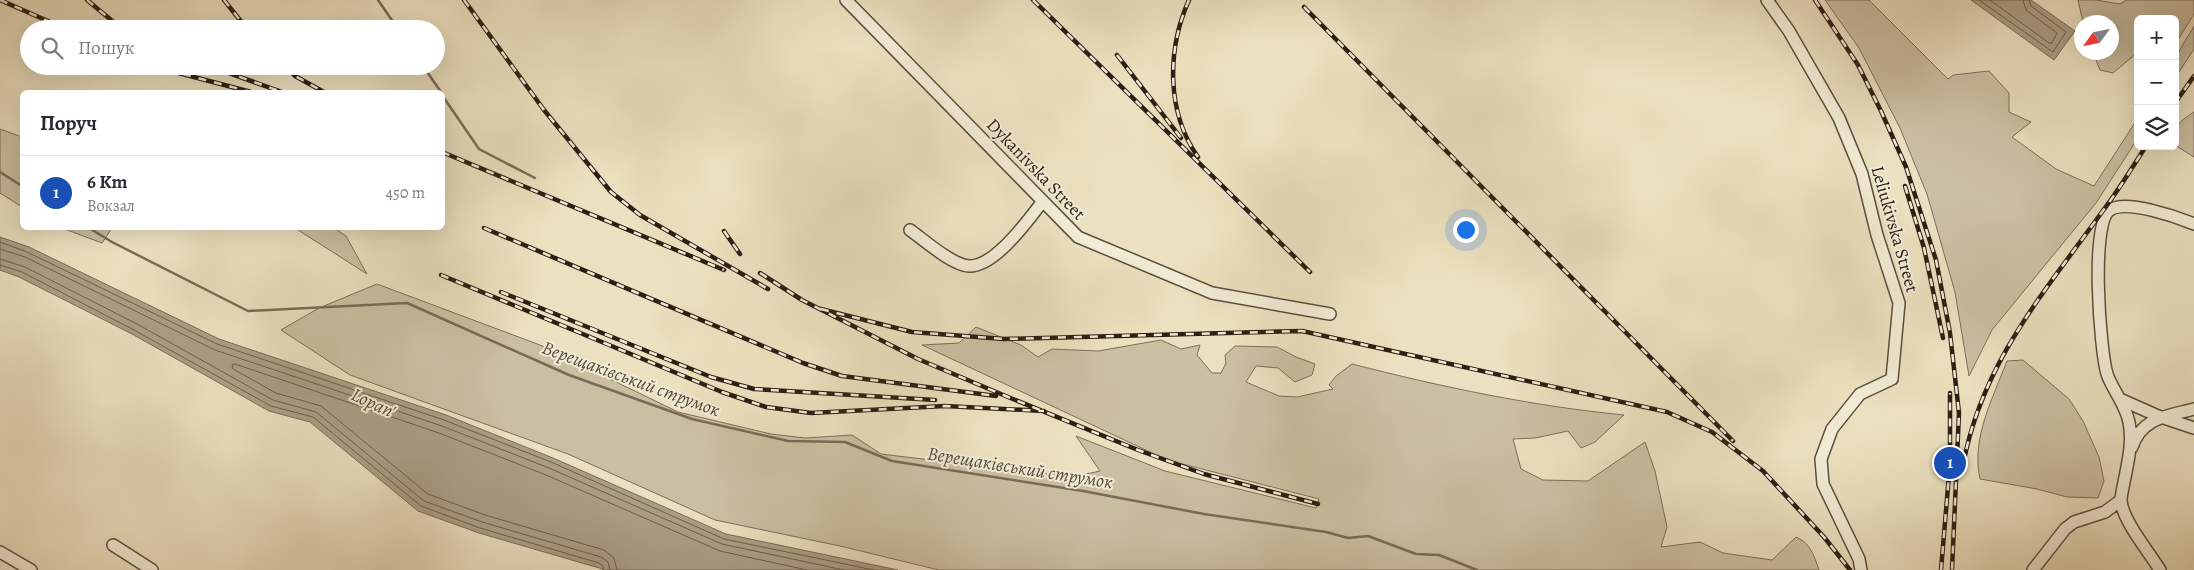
<!DOCTYPE html>
<html lang="uk">
<head>
<meta charset="utf-8">
<style>
	:root { --surface:#fff; --page:#f2f2f3; --text:#2b2b33; --muted:#7c7c81; --line:#e1e1e2; --accent:#0b8043 }
	body { margin:0; font-family:Alegreya,serif; background:var(--page); color:var(--text) }
	.controls { position:absolute; right:15px; top:15px; display:grid; overflow:hidden; border-radius:8px; box-shadow:0 5px 20px #0002 }
	.controls button { width:45px; height:45px; display:grid; place-items:center; padding:0; border:0; border-bottom:1px solid var(--line); background:var(--surface); color:var(--text); font:25px sans-serif }
	.compass { position:absolute; left:2074px; top:15px; width:45px; height:45px; border-radius:50%; background:var(--surface); box-shadow:0 5px 20px #0002; rotate:237deg }
	.you { position:absolute; left:1465px; top:229px; width:18px; height:18px; margin:-12px; border:4px solid #fff; border-radius:50%; background:#1a73e8; box-shadow:0 0 0 8px #1a73e833 }
	.badge { display:grid; place-items:center; width:32px; height:32px; border-radius:50%; background:var(--accent); color:#fff; font-size:16px; font-weight:700 }
	.pin { position:absolute; translate:-50% -50%; border:2px solid #fff; box-shadow:0 1px 5px #0006 }
	.list { margin:0; padding:0; list-style:none }
	h2 { display:flex; justify-content:space-between; align-items:center; height:65px; margin:0; padding:0 20px; font-size:21px }
	h2 small { font-size:16px; font-weight:400; color:var(--muted) }
	.list li { display:grid; grid-template-columns:32px 1fr auto; gap:15px; align-items:center; box-sizing:border-box; height:75px; padding:0 20px; border-top:1px solid var(--line) }
	.list b { display:block; font-size:19px; white-space:nowrap }
	.list p { margin:0; font-size:16px; white-space:nowrap; color:var(--muted) }
	.list em { font-size:16px; font-style:normal; color:var(--muted) }
	.icon { flex:none; width:28px; height:28px; fill:none; stroke:currentColor; stroke-width:2; stroke-linecap:round; stroke-linejoin:round }
	.map { position:relative; flex:none; width:2194px; height:570px; overflow:hidden }
	.search { position:absolute; background:var(--surface); box-shadow:0 5px 20px #0002; left:20px; top:20px; width:425px; height:55px; display:flex; align-items:center; gap:12px; box-sizing:border-box; padding:0 18px; border-radius:28px; color:var(--muted); font-size:19px }
	.panel { position:absolute; background:var(--surface); box-shadow:0 5px 20px #0002; left:20px; top:90px; width:425px; height:140px; border-radius:8px }
	.map>svg:first-child { display:block }
</style>
</head>
<body>
<div class="map">
<svg width="2194" height="570" viewBox="0 0 2194 570">
	<rect width="100%" height="100%" fill="#ebe0bf"/>
	<filter id="stains"><feTurbulence type="fractalNoise" baseFrequency=".004" numOctaves="4"/><feColorMatrix values="0 0 0 0 .2 0 0 0 0 .09 0 0 0 0 .02 0 0 0 .5 -.17"/></filter>
	<radialGradient id="worn" r=".72"><stop offset=".6" stop-color="#630" stop-opacity="0"/><stop offset="1" stop-color="#630" stop-opacity=".3"/></radialGradient>
	<!-- green -->
	<path fill="#cbbfa2" stroke="#7c6f5a" d="M1825,0h44l79,79 5,-4 36,-4 20,22v19l22,10 -19,15 44,32 38,17 44,-68v20l-42,65 -104,127 -23,46 -14,-84 -28,-98 -27,-66 -41,-80z
		M2078,0h18l24,4 6,-4h68v14l-15,24 -4,1v-20h-37v33l-25,21 -13,-3 -7,-17 19,-1v-30h-29z
		M2194,26v23l-19,29v-20z
		M2194,112v45l-19,-12c0,-20 2,-22 19,-33z
		M0,129l22,8v70l-22,-14z
		M62,228h50l-10,15z
		M295,228h39l12,8 21,38z
		M377,284l163,61 138,67 93,22 34,4 47,-3 29,19 192,23 27,-6 -24,-35 89,35 151,37 3,-9 -152,-39 -245,-115 37,-2 17,-16 45,18 17,12 14,-8 46,2 63,-11 20,9 19,-4 -3,10 15,18h9l5,-10 -1,-8 10,-9 42,1 19,10 19,7 -3,11 -17,7 -17,-14 -22,-2 -10,16 33,14 18,1 36,-8 -4,-4 7,-9 16,-12c90,23 180,42 272,51l-29,27 -14,6 -13,-17 -33,7 -22,1 8,30 22,11 45,1 57,-39 10,29 12,56 -6,20 39,-5 23,11 49,7 24,-23c14,6 18,18 23,33h-880l-99,-24 -125,-26 -147,-66 -218,-79 -69,-45 38,-22z
		M2023,360l46,39 14,22 16,36 5,24 -6,17 -31,-1 -30,-8 -57,-10c-9,-41 13,-81 27,-118z"/>
	<!-- water -->
	<path fill="#aa9e85" stroke="#786b57" d="M1971,0h60l44,31 -21,29z
		M0,237l29,10 190,92 227,76 107,43 173,76 172,36h-292l-127,-37 -61,-22 -108,-89 -41,-11 -137,-77 -113,-57 -19,-7z"/>
	<g fill="none" stroke-linecap="round" stroke-linejoin="round">
		<!-- shore -->
		<path stroke="#6b5e4c" stroke-width="1" d="M1979,0l74,52 13,-20 -35,-26 -2,-6
			M1990,0l59,43h3l5,-10 -31,-23 -3,-10
			M0,242l27,10 190,92 227,76 107,42 173,77 150,31
			M0,249l25,8 190,93 227,76 107,42 173,76 122,26
			M0,259l25,8 112,57 136,76 43,12 108,89 58,21 119,35 7,5 2,8
			M0,265l22,7 112,58 137,76 42,11 108,89 59,22 119,35 4,3v4
			M617,570l-3,-12 -10,-8 -119,-35 -57,-21 -107,-88 -45,-13 -43,-24 -1,-4 3,-1 204,69 107,42 174,76 87,19"/>
		<!-- stream -->
		<path stroke="#786b57" stroke-width="2.5" d="M378,0l20,29
			M423,66l18,26
			M442,95l37,54 56,29
			M0,172l22,14
			M89,228l23,14 136,69 159,-8 162,72 123,44 96,22 57,1 47,19 191,30 121,23 122,18 22,6 20,-2 48,18 23,1 38,15"/>
		<!-- minor casing -->
		<g stroke="#5c4f3e" stroke-width="14">
			<path id="minor" d="M846,0l232,237 134,56 118,21
				M1767,0l22,31 50,87 23,56 15,61 22,68 -7,76 -32,15 -28,35 -11,30 2,25 36,75 2,11
				M910,230c14,10 42,35 59,36 26,1 60,-47 74,-65
				M2122,400l36,16 36,12
				M2132,447c10,-30 36,-31 62,-38
				M113,545l39,25
				M0,552l31,18
				M2033,570l32,-41 9,-7 31,-10 16,-12
				M2160,570c-11,-18 -37,-49 -39,-69 0,-6 2,-13 3,-19 4,-20 9,-40 5,-60 -4,-19 -16,-31 -22,-48 -7,-24 -17,-151 3,-164 16,-11 67,7 84,14"/>
		</g>
		<!-- minor -->
		<use href="#minor" stroke="#f2ebd5" stroke-width="11"/>
		<!-- rail casing -->
		<g stroke="#2c1f13" stroke-width="4.5">
			<path id="rail" d="M0,0l66,29
				M87,0l35,29
				M224,0l23,29
				M464,0l80,110 67,82 29,23 128,74
				M1033,0l277,272
				M1189,0c-22,49 -23,112 9,157
				M1815,0l43,65 23,46 25,56 30,93 14,73 9,80 -7,157
				M1304,7l429,434
				M1117,55l64,83
				M152,66l99,26
				M209,66l73,26
				M285,66l10,10 29,16
				M2175,103l19,-27
				M442,152l282,118
				M1905,186l19,62 19,90
				M484,228l319,135 39,13 154,20
				M724,231l16,23
				M760,273l42,27 116,59 90,38 130,53 66,24 114,30
				M441,275l281,117 44,15 45,6 134,-7 99,5
				M501,292l210,85 43,12 181,11
				M821,309l91,23 92,7 298,-8 365,81 45,20 51,39 61,66 26,33
				M1963,465c19,-102 80,-171 139,-253 16,-21 30,-44 44,-66
				M1941,570l9,-107v-70"/>
		</g>
		<!-- rail -->
		<use href="#rail" stroke="#f2ebd5" stroke-width="2.5" stroke-dasharray="8" stroke-linecap="butt"/>
	</g>
	<g text-anchor="middle" dominant-baseline="central" stroke-width="4" stroke-linejoin="round" paint-order="stroke">
		<!-- street labels -->
		<g font-size="18" fill="#2c1f13" stroke="#f2ebd5">
			<text transform="translate(1036 169) rotate(46)">Dykanivska Street</text>
			<text transform="translate(1895 229) rotate(74)">Leliukivska Street</text>
		</g>
		<!-- water labels -->
		<g font-size="19" font-style="italic" fill="#584b3b" stroke="#f2ebd5">
			<text transform="translate(631 379) rotate(20)">Верещаківський струмок</text>
			<text transform="translate(373 403) rotate(25)">Lopan'</text>
			<text transform="translate(1020 468) rotate(9)">Верещаківський струмок</text>
		</g>
	</g>
	<rect width="100%" height="100%" filter="url(#stains)"/>
	<rect width="100%" height="100%" fill="url(#worn)"/>
</svg>
<div class="controls">
<button>+</button>
<button>−</button>
<button><svg class="icon" aria-label="layers" viewBox="0 0 24 24"><path d="M12 4l9 5-9 5-9-5zM3 14l9 5 9-5"/></svg></button>
</div>
<svg class="compass" viewBox="-18 -18 36 36"><path d="M0-13l5 13h-10z" fill="#e53935"/><path d="M0 13l5-13h-10z" fill="#7c7c81"/></svg>
<div class="you"></div>
<div class="pin badge" style="left:1950px;top:463px;background:#1a4fb4">1</div>
<div class="search"><svg class="icon" aria-label="search" viewBox="0 0 24 24"><circle cx="10" cy="10" r="6"/><path d="M15 15l6 6"/></svg>Пошук</div>
<section class="panel">
<h2>Поруч<small></small></h2>
<ul class="list">
<li><span class="badge" style="background:#1a4fb4">1</span><div><b>6 Km</b><p>Вокзал</p></div><em>450 m</em></li>
</ul>
</section>
</div>
</body>
</html>
